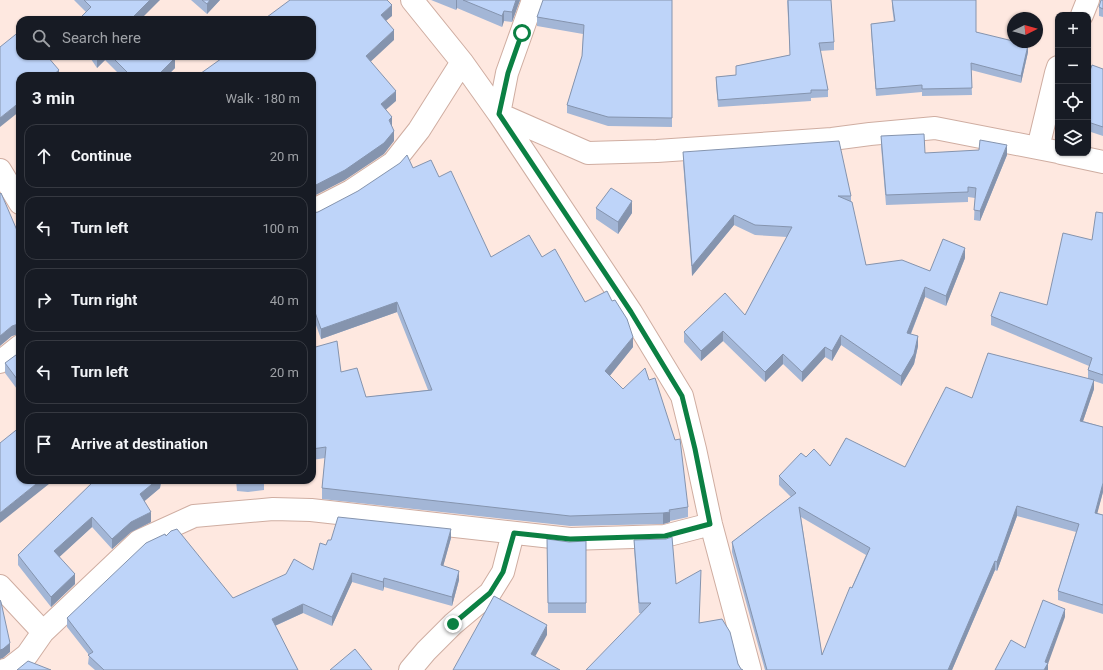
<!DOCTYPE html>
<html lang="en">
<head>
<meta charset="utf-8">
<style>
	:root { --surface:#171b24; --page:#20242c; --text:#f1f3f6; --muted:#9ea1a6; --line:#363941 }
	body { margin:0; font-family:Roboto,sans-serif; background:var(--page); color:var(--text) }
	.controls { position:absolute; right:12px; top:12px; display:grid; overflow:hidden; border-radius:8px; box-shadow:0 1px 3px #0004 }
	.controls button { width:36px; height:36px; display:grid; place-items:center; padding:0; border:0; border-bottom:1px solid var(--line); background:var(--surface); color:var(--text); font:20px sans-serif }
	.compass { position:absolute; left:1007px; top:12px; width:36px; height:36px; border-radius:50%; background:var(--surface); box-shadow:0 1px 3px #0004; rotate:85deg }
	.stop { position:absolute; width:12px; height:12px; margin:-9px; border:3px solid #0b8043; border-radius:50%; background:#fff }
	.stop.end { background:#0b8043; border-color:#fff; box-shadow:0 1px 4px #0008 }
	.list { margin:0; padding:0; list-style:none }
	h2 { display:flex; justify-content:space-between; align-items:center; height:52px; margin:0; padding:0 16px; font-size:17px }
	h2 small { font-size:13px; font-weight:400; color:var(--muted) }
	.list li { display:grid; grid-template-columns:26px 1fr auto; gap:12px; align-items:center; box-sizing:border-box; height:64px; margin:0 8px 8px; padding:0 8px; border:1px solid var(--line); border-radius:12px }
	.list b { display:block; font-size:15px; white-space:nowrap }
	.list em { font-size:13px; font-style:normal; color:var(--muted) }
	.icon { flex:none; width:22px; height:22px; fill:none; stroke:currentColor; stroke-width:2; stroke-linecap:round; stroke-linejoin:round }
	.map { position:relative; flex:none; width:1103px; height:670px; overflow:hidden }
	.search { position:absolute; background:var(--surface); box-shadow:0 1px 3px #0004; left:16px; top:16px; width:300px; height:44px; display:flex; align-items:center; gap:10px; box-sizing:border-box; padding:0 14px; border-radius:12px; color:var(--muted); font-size:15px }
	.panel { position:absolute; background:var(--surface); box-shadow:0 1px 3px #0004; left:16px; top:72px; width:300px; height:412px; border-radius:12px }
	.map>svg:first-child { display:block }
</style>
</head>
<body>
<div class="map">
<svg width="1103" height="670" viewBox="0 0 1103 670">
	<rect width="100%" height="100%" fill="#fee8e0"/>
	<g fill="none" stroke-linecap="round" stroke-linejoin="round">
		<!-- street casing -->
		<g stroke="#cfada1" stroke-width="24">
			<path id="street" d="M412,0l50,62 37,52 132,198 51,84 13,53 16,75 39,146
				M533,0l-26,73 -8,41 89,39 69,-2 175,-12 38,-5 65,-6 123,24
				M1082,15l6,-15
				M1038,148l18,-75 2,-6
				M1061,153l42,9
				M0,170l20,33
				M312,211l39,-20 42,-28 26,-33 43,-68
				M0,362l20,-16
				M0,586l43,46
				M5,670l4,-1 18,-14 16,-23 96,-91 55,-25 79,-7 38,1 259,29 95,-3 46,-12
				M410,670l16,-19 27,-27 37,-31 13,-21 10,-39"/>
		</g>
		<!-- street -->
		<use href="#street" stroke="#fff" stroke-width="22"/>
	</g>
	<!-- wall -->
	<path fill="#a3b6d6" fill-rule="evenodd" d="M74,0h86l-74,12z
		M191,0h29l-13,14z
		M431,0h89l-8,22 -8,-1 -2,6 -45,-19 -1,2z
		M672,0v127l-64,-1 -41,-13v-8l15,-49 1,-22 -46,-8v-9z
		M787,0l47,42v8l-14,1 8,39v7l-17,1v3l-93,6 -2,-23v-7l20,-2v-9l54,-11z
		M892,0l136,52 -7,31 -50,-13 1,25 -50,1v-4l-46,4 -5,-65v-7l23,-2 -2,-15z
		M1103,0v17l-4,-1v-9z
		M89,56h84l2,12 -8,8h-46l-16,-16 -8,8z
		M1103,69v67l-15,-5v-55z
		M881,136l44,17 82,2 -27,66 -6,-1 1,-22 -7,-1v5l-82,3 -5,-59z
		M683,152l168,44v6l15,63 64,6 35,-13 -19,48 -21,-9 -14,37 7,12 -4,18 -13,22 -60,-41 -9,16 -7,-4 -23,25 -19,-18 -18,18 -42,-41 -22,20 -17,-19v-10l61,-17 42,-78 -32,-2 -21,-10 -42,51 -9,-114z
		M413,168l26,9 52,80h51l43,45 48,45 -24,29 79,131v10l-18,4v1l-7,2 -93,2 -248,-27v-11l3,-30 -13,2v-112l29,24 25,25 62,-7 -31,-78 -76,27 -9,-25v-101l6,-1z
		M596,208l36,5 -14,21 -22,-15z
		M1103,213v171l-9,-3v8l-11,32 20,6v65l-6,21 6,2v99l-45,-14v-9l18,-59 -59,-16 -20,55 -2,-1 -43,100h-187l-33,-118v-10l59,-45 -12,-12v-9l27,-19 24,9 75,1 67,-69 116,-20v-8l1,-4 -98,-41v-9l56,-11 45,-65zM801,517l65,38 -44,100z
		M19,235h1v99h-2l-6,2z
		M20,352v41l-15,-20v-10z
		M95,480h74l-4,4 -4,-1 -1,5 -16,13 7,21 -20,10 -19,17 -20,-22 -33,30 16,27 -24,23 -33,-42v-10z
		M236,480h28v10l-16,2 -11,-1z
		M166,536l67,62 80,-28 13,-25 5,-5 120,-2 -8,28 16,14 -7,26 -68,-19 -1,4 -31,-9 -20,44 -29,-13 -28,13 23,44h-203l-7,-6 1,-9 -22,-28v-9z
		M547,539l22,3 17,-1v72h-38z
		M634,540l42,44 23,39 39,41 3,5 -100,-56h-2l-5,-64z"/>
	<!-- shaded-wall -->
	<path fill="#8594ae" d="M150,0h10l-20,20h-6v-4z
		M210,0h10l-13,14v-10z
		M456,0h1v8l-1,2z
		M516,0h4l-8,22v-10z
		M392,5v11l-11,9v-10z
		M504,11v10l-2,6v-11z
		M394,30v10l-28,26v-10z
		M1028,45v7l-7,31v-7z
		M99,56h6v4l-8,8v-11z
		M175,58v10l-8,8h-10z
		M59,70v6h-7z
		M396,91v10l-15,13v-10z
		M20,102v9l-20,16v-9z
		M392,117v10l-3,-7z
		M394,131v10l-10,13 -39,26 -33,17v-10z
		M1007,145v10l-27,66v-10z
		M632,201v12l-14,21v-12z
		M734,215v10l-42,51v-10z
		M965,248v10l-19,48v-10z
		M925,287v10l-18,46v-10z
		M397,302v10l-76,27v-10z
		M18,324v10l-6,2 -12,10v-10l12,-10z
		M723,331v10l-22,20v-10z
		M841,335v10l-9,16v-10z
		M918,336v10l-4,18 -13,22v-10z
		M633,337v10l-28,35v-11z
		M825,347v10l-23,25v-10z
		M783,354v10l-18,18v-10z
		M1094,380v9l-14,41v-9z
		M41,480h13l-54,43v-10z
		M157,480h4l-1,8 -20,17v-11z
		M165,480h4l-4,4z
		M1103,483v9l-8,30v-9z
		M1017,506v10l-20,55v-9z
		M151,512v10l-20,10 -19,17v-10l19,-17z
		M670,512v10l-7,2v-11z
		M92,517v10l-38,35v-11z
		M451,529v9l-10,36v-9z
		M995,561v9l-43,100h-4z
		M459,571v9l-7,26v-9z
		M352,573v9l-20,44v-9z
		M75,574v10l-24,23v-10z
		M384,578v9l-1,4v-9z
		M303,604v9l-31,14v-8z
		M1065,609v8l-17,47v6h-4l1,-8z
		M547,625v10l-16,29v-10z
		M10,643v9l-7,6 -3,1v-9z"/>
	<!-- building -->
	<path fill="#bed4f9" stroke="#8594ae" fill-rule="evenodd" d="M84,0h66l-16,16 4,4h-60l13,-13z
		M202,0h8l-3,4z
		M290,0h97l5,5 -11,10 13,15 -28,26 30,35 -15,13 11,13 -3,3 5,11 -10,12 -39,27 -33,17v-111h-115l28,-20h87v-36h-49z
		M463,0h53l-4,12 -8,-1 -2,5z
		M543,0h129v118l-64,-1 -41,-12 15,-49 2,-31 -47,-8z
		M788,0h43l3,42 -15,1 9,47h-17v3l-93,7 -2,-23 20,-2v-9l54,-11z
		M892,0h84v32l37,9v1l15,3 -7,31 -50,-13 1,25 -50,1v-4l-46,4 -5,-65 24,-3z
		M1101,0h2v9l-4,-2z
		M20,31v25h27l12,14 -7,6h-32v26l-20,16v-71z
		M111,56h62l2,2 -18,18h-26z
		M1092,65l11,4v58l-15,-5v-46z
		M924,134l1,19 54,-3 1,-10 27,5 -27,66 -6,-1 2,-22 -8,-1v5l-82,3 -5,-59z
		M839,141l12,55h-13l14,6 14,63 36,-5 28,11 13,-32 22,9 -19,48 -21,-9 -18,46 11,3 -4,18 -13,22 -60,-41 -9,16 -7,-4 -23,25 -19,-18 -18,18 -42,-41 -22,20 -17,-19 41,-39 20,22 47,-88 -37,-2 -21,-10 -42,51 -9,-114z
		M407,155l6,13 18,-8 8,17 12,-6 40,86 38,-22 13,22 13,-8 30,53 22,-11 5,10 3,-1 12,19 6,18 -28,34 18,18 22,-21 4,12 6,-2 20,62 5,-1 8,68 -19,3 1,2 -7,1 -93,3 -248,-28 4,-41 -14,2v-101l25,-7 4,31 16,-4 9,29 66,-7 -35,-88 -76,27 -9,-25v-91l6,-1 40,-21 42,-28z
		M611,188l21,13 -14,21 -22,-14z
		M1,193l18,42h1v89h-2l-6,2 -12,10v-142z
		M1096,212l7,1v162l-15,-5 4,-12 -101,-42 9,-24 47,13 16,-72 29,7z
		M20,352v31l-15,-20z
		M988,353l106,27 -14,41 23,6v56l-8,30 8,2v90l-45,-14 21,-67 -62,-18 -20,56 -2,-1 -47,109h-181l-35,-128 64,-49 -17,-17 22,-23 5,4 8,-8 16,17 16,-28 59,29 41,-80 26,11zM799,507l71,41 -18,40 -2,-1 -28,68z
		M20,427v53h21l-41,33v-70z
		M95,480h62l-17,14 11,18 -20,10 -19,17 -20,-22 -38,34 21,23 -24,23 -33,-42z
		M237,480h24l-13,1z
		M338,517l113,12 -10,36 18,6 -7,26 -68,-19 -1,4 -31,-9 -20,44 -29,-13 -31,15 26,51h-194l-16,-15 5,-3 -26,-34 79,-75 19,-9 1,2 5,-5 6,-2 56,69 53,-24 8,-15 19,11 7,-27 6,2 2,-5h3z
		M672,537l4,47 25,-14 -2,53 23,-4 8,13 8,32 3,5 2,1h-157l65,-67h-12l-5,-63 32,-1z
		M547,539l22,3 17,-1v62h-38z
		M494,596l53,29 -16,29 29,16h-107z
		M0,600l1,2 9,41 -7,6 -3,1z
		M1043,600l22,9 -20,53 3,1 -4,7h-49l16,-30 14,8z
		M355,649l17,21h-42z
		M28,661l23,9h-34z"/>
	<g fill="none" stroke-linecap="round" stroke-linejoin="round">
		<!-- route -->
		<path stroke="#0b8043" stroke-width="5" d="M453,624l37,-31 13,-21 11,-39 56,6 95,-3 45,-12 -15,-75 -13,-53 -51,-84 -132,-198 9,-41 14,-40"/>
	</g>
</svg>
<div class="controls">
<button>+</button>
<button>−</button>
<button><svg class="icon" aria-label="locate" viewBox="0 0 24 24"><circle cx="12" cy="12" r="6"/><path d="M12 2v4M12 18v4M2 12h4M18 12h4"/></svg></button>
<button><svg class="icon" aria-label="layers" viewBox="0 0 24 24"><path d="M12 4l9 5-9 5-9-5zM3 14l9 5 9-5"/></svg></button>
</div>
<svg class="compass" viewBox="-18 -18 36 36"><path d="M0-13l5 13h-10z" fill="#e53935"/><path d="M0 13l5-13h-10z" fill="#9ea1a6"/></svg>
<div class="stop" style="left:522px;top:33px"></div>
<div class="stop end" style="left:453px;top:624px"></div>
<div class="search"><svg class="icon" aria-label="search" viewBox="0 0 24 24"><circle cx="10" cy="10" r="6"/><path d="M15 15l6 6"/></svg>Search here</div>
<section class="panel">
<h2>3 min<small>Walk · 180 m</small></h2>
<ul class="list">
<li><svg class="icon" aria-label="ahead" viewBox="0 0 24 24"><path d="M12 20V5M6 11l6-6 6 6"/></svg><div><b>Continue</b></div><em>20 m</em></li>
<li><svg class="icon" aria-label="left" viewBox="0 0 24 24"><path d="M17 20v-9H6M10 6l-5 5 5 5"/></svg><div><b>Turn left</b></div><em>100 m</em></li>
<li><svg class="icon" aria-label="right" viewBox="0 0 24 24"><path d="M7 20v-9h11M14 6l5 5-5 5"/></svg><div><b>Turn right</b></div><em>40 m</em></li>
<li><svg class="icon" aria-label="left" viewBox="0 0 24 24"><path d="M17 20v-9H6M10 6l-5 5 5 5"/></svg><div><b>Turn left</b></div><em>20 m</em></li>
<li><svg class="icon" aria-label="arrive" viewBox="0 0 24 24"><path d="M6 21V4h12l-3 4 3 4H6"/></svg><div><b>Arrive at destination</b></div></li>
</ul>
</section>
</div>
</body>
</html>
